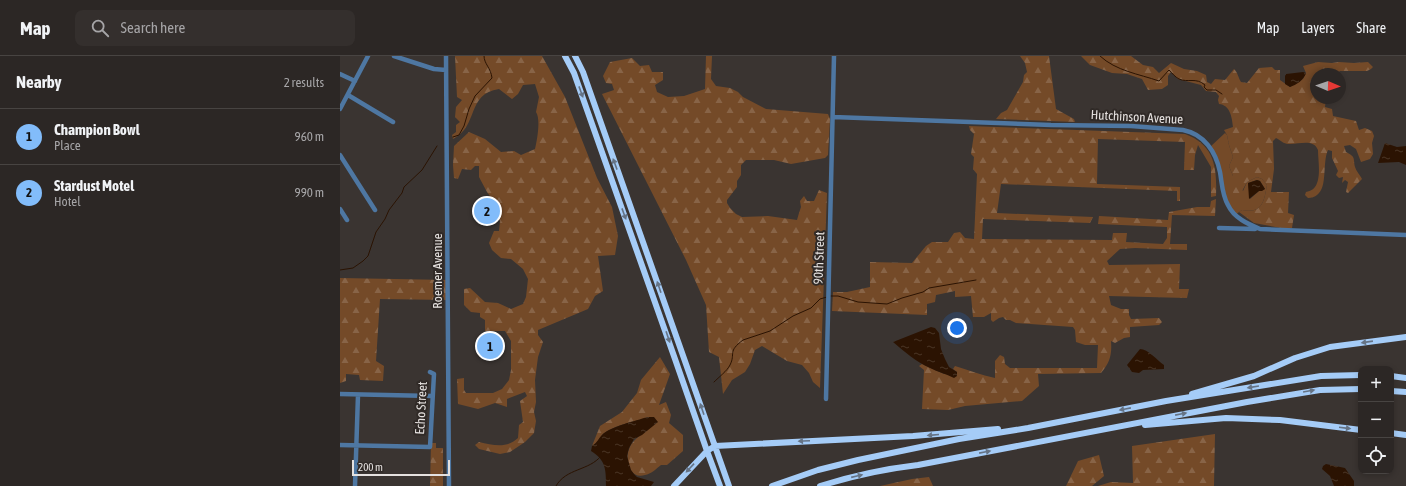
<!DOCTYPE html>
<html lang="en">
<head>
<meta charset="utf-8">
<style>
	:root { --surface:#2c2725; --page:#342f2d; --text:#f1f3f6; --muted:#a6a5a7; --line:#484442; --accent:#82bcfa }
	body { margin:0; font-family:"Asap Condensed",sans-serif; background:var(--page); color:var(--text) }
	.controls { position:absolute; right:12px; bottom:12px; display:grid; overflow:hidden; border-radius:8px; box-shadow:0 2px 6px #0003 }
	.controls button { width:36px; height:36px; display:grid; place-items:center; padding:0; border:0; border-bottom:1px solid var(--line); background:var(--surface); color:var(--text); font:20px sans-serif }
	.compass { position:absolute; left:970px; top:12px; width:36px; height:36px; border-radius:50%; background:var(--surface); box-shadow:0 2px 6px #0003; rotate:92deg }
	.scale { position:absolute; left:12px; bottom:10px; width:98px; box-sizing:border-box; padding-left:4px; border:2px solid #e5e1df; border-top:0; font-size:11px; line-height:14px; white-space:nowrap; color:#e5e1df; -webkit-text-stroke:3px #302a27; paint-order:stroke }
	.you { position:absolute; left:617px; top:272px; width:14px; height:14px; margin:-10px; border:3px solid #fff; border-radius:50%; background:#1a73e8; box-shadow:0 0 0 6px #1a73e833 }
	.badge { display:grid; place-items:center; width:26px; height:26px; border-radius:50%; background:var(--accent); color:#111; font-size:13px; font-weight:700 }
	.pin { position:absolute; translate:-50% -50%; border:2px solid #fff; box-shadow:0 1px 4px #0006 }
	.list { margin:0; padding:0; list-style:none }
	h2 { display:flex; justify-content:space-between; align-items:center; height:52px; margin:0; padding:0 16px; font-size:17px }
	h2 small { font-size:13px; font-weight:400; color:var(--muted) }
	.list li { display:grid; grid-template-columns:26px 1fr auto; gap:12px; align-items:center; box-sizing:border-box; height:56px; padding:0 16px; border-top:1px solid var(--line) }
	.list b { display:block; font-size:15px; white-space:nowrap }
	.list p { margin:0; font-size:13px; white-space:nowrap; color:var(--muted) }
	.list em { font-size:13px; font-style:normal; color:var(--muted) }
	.icon { flex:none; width:22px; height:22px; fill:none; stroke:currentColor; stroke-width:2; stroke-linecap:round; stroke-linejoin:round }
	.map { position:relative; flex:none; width:1066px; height:430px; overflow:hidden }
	header { display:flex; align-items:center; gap:24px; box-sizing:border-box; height:56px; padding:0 20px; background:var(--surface); border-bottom:1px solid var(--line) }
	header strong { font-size:19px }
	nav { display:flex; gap:22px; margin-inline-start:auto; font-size:14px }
	.search { width:280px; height:36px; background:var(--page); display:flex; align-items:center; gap:10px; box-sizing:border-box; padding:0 14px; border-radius:8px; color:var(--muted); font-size:15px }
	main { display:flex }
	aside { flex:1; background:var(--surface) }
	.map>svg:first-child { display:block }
</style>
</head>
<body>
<header>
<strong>Map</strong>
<div class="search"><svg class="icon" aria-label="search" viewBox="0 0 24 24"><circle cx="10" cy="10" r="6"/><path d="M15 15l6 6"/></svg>Search here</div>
<nav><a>Map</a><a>Layers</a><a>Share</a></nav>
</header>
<main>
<aside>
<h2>Nearby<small>2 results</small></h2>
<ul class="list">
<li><span class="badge">1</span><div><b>Champion Bowl</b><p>Place</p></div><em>960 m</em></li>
<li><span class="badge">2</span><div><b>Stardust Motel</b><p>Hotel</p></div><em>990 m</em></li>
</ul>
</aside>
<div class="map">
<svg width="1066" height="430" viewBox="0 0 1066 430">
	<defs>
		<pattern id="forest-firs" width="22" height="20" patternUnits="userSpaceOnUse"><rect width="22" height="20" fill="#744a28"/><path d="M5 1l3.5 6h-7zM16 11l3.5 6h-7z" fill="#886447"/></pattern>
		<pattern id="water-ripples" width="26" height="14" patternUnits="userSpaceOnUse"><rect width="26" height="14" fill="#2b1302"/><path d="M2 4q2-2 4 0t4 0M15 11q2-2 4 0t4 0" fill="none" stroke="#4a3526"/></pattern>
	</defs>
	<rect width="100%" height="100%" fill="#3a3431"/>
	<!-- green -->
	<path fill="#744a28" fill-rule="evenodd" d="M885,77l2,2 2,10 4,12 -4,9 4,10 10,15 4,-9 10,-5 5,2 5,6c-3,16 -4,29 -25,25l-7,5 -7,-10 -8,-35 -10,-23zM917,124l3,1 5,8 -6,2 -9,8 -2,-16z"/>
	<!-- forest -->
	<path fill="url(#forest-firs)" d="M115,0h87l23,41 32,81 15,29 6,29 -3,19 -17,1 5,35 -8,5 -7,13 -50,21v5l5,7 -5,15 -3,23 1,22 -2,10 2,9 -2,12 -9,9 -15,10 -10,2 -21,-5 -4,-4 4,-3c14,3 27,7 39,-4l1,-13 4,-3 -3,-21 7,-5 -2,-4 -18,7v8l-12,-4 -17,6 -20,-5 -1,-25 7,-1v12l2,3h27l9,-4 7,-9 2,-10v-29l-6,-10h-20v-11l-5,-3v-4l-9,-1 -7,-7v-16l6,-1 15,14 13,1 13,6 12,-5 3,-7 2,-18 -5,-10 -12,-10 -10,-1 -9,-8 -3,-7 5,-12h5l1,-10 -2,-3 -2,-13 -9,-13 -8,-15v-11h-4l-4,4 -9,-1 -4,10 -4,-1 -1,-13 1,-19 15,-14 16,7 16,13 13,-1 7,4 14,-6c2,-8 6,-30 1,-37l3,-15 -4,-13 -12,1 -5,9 -6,5 -13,-10c-33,5 -20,37 -46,50l-1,-4 4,-3v-7l4,-3 -5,-5 1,-10 6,-7 -5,-3z
		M366,0h6l-1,23 5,7 14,2 8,4 5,5 23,12 62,5 2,5 -2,36 -3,3 -34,6 -17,-4h-28l-5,5v10l-4,6v6l-10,13v3l3,5 6,6 6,3 26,-1 29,4 2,-7 2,-6 -1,-6 4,-5 3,5h7l5,-11 8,3 -7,195 -7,-6 -4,-9 -7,-8 -15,-4 -25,-15 -7,4 -5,14 -5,8 -13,8 -9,14 -4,-37 -10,-5 -3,-47 -20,-45 -84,-166 12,-4 -2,-6 -6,-1 -3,-7 7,-14 22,-4 8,8 9,-1 3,7h11v8l-8,5 2,7 11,5 16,-1 21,-7z
		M680,0h29l7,53 18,10 1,3 -79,-3 5,-6 6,-3 16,-28 1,-7 3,-3 -2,-9z
		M741,0h50l12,9 10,2 6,6 12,-10 13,6 13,2 9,4 1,7 4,2 4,-5 10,1 9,-11c4,4 4,8 7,13l6,1 12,-15 13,-1 3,3h5v10l10,7 13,-8 3,-6 -3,-7 15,-4 14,1 7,-1 15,1 14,-1 5,5 -2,2 -4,2h-27l-4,3h-20v24h10l-1,9 7,2 1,7 23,5 3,9 6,-2 7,3 2,5 -2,7 1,11 -3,5 -9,3 -5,-13 -6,-4 -6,1 2,6c10,5 7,6 9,15 1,4 5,8 7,12l-14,14 -2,-1 2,-10 -3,-2 -3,3 1,-6 -4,1 -3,-3 2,-4 -6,-13v-7l-4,-1c-6,13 0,37 -11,45 -2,2 -6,3 -9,3l-3,-3 1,-3c18,-2 12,-29 12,-42 -5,-12 -20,-5 -30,-6 -4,0 -8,-4 -12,-6l-3,3 1,28 -3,23h18l-1,21 6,2 -2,13h-11l-27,-5 -15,-11 3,-2c21,4 22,-9 25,-25l-5,-6 -5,-2 -10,5 -6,11 -5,4 -2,-2 -6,-15 5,-4 -4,-10 4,-9 -4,-12 -2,-10 -3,-5 9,-3c-1,-10 -3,-22 -14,-23l-1,-4 1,-4 -3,-4 -10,-1 -5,-6 -23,-6 -7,-7 -3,4v9l-6,4 -14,1 -6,-11 -15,-5 -15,-1 -22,-8z
		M629,70l216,8c30,11 32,34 31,62l-5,1v-30l-13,-22 -3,10 -1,15h-10l1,-28 -87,-3 -1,45 83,3v14h-3v-10l-176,-7 -4,29 96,4 -3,6 -107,-4 -1,20 130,1 1,-7h14l-1,9 37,2 4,-6v-11l-69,-3 1,-8 69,4 1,-8 28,-5h13l1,-6 5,-2 -1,17 -43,-1 -2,29h17v6l-52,-2 -15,1 -13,12 2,4 71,-1 -1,25h10l-2,9 -78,-2 2,9 10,4h8v6l2,4 28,-1 3,4 -3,3 -29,2v10l-6,1 -9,5 -4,-2c1,14 -1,21 -10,32l-63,1 1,12 -17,15 -57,5 -17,4 -26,-1 2,-39 -5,-4 3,-2 22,10 13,-2 -4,-3 2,-3c14,4 26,9 40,12v-17l5,-6 4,2 1,7 5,4h87l1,-23h-13l-9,-3 -1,-12 -2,-3 -57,-4 -6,-3h-4l-3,-3 -4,1 -6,4 -2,-2v-7l-7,4h-11l-2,-21 -16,1v-6l-19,4 -1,7 -8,2v11l-95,-4 1,-19h14l23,-5v-25l42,1 14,-17 6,-4h16l6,-9 6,-1 5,6 9,1 3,-65 -4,-5 1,-12 -3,-3 3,-20 -4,-4z
		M0,222l108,2v20l-68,-1 -4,62 8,5 -1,15 -23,-1 -1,-5 -13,-1v7l-6,2z
		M320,301l10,17 -11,31 7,-3 5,13 -2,8 14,12v16l-16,14h-6c-5,4 -10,9 -16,10 -16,5 -21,-17 -15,-28 3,-8 20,-19 27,-25l-4,-5c-13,3 -41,8 -51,18 -4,5 -4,7 -10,11l8,-20 22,-14 15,-19 4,-13z
		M875,378l-1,52h-116l13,-4 22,1 -1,-37z
		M91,387h5v5h7v38h-13z
		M759,399l5,21 -12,10h-26l12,-25z
		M589,421l4,9h-53l32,-7z"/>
	<!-- water -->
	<path fill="url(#water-ripples)" d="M963,16l3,1c-2,7 -10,12 -16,14l-5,-3v-8l1,-2z
		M1045,87l12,4 9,-1v19l-7,-3 -21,1z
		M917,124l3,1 5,8 -3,2h-3l-10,8 -1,-16z
		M591,271l4,1 4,5 2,16 4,10 4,8 8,5v4l-3,2c-8,-4 -16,-6 -24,-10 -14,-6 -25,-16 -37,-26z
		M800,293c8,0 17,11 24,16v4l-21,1 -4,3 -7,-1 -5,-7z
		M307,361h7l4,5 -16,13 -8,4 -5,9 -2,8 4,14 3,4 3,3 17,5 -3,4h-45c0,-16 0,-26 -15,-35l1,-5c6,-4 6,-7 10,-11 9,-9 34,-14 45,-18z
		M986,408l19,4 9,13v5h-20l-4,-10 -8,-7 1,-3z"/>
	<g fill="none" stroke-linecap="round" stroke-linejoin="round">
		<!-- stream -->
		<path stroke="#2b1302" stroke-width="1" d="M760,0c16,15 39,18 59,25l10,-11c3,3 6,7 10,9 9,4 17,-2 26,6l-1,2 3,3h9l6,4
			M113,81l6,-2 5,-9 5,-17 6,-13 17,-18c-1,-10 -8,-14 -8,-22
			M0,214l13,-2 10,-7 5,-5 8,-24 9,-13 4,-9 13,-17 2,-6 18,-17 15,-24
			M490,240h8l20,6 29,2 15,-6 21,-6 6,-4 47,-8
			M374,326c5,-5 13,-11 16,-17 6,-12 -3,-13 13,-25l27,-9 23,-15 18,-8 9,-9 7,-2
			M216,430c10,-18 33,-15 45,-30"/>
		<!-- minor -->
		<path stroke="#4e77a2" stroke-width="4.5" d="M54,0l40,13 12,1
			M106,0l3,430
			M0,18l15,7
			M8,39l45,27
			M0,53l28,-53
			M493,61l218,8 80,1 52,4c21,4 33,22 37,42 2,11 2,23 8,33 6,13 20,19 32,24l146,6
			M0,99l35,55
			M0,153l7,11
			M879,172l36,1
			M0,338l92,2
			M486,343l8,-343
			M0,389l90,2 4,-73 -4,-2
			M15,430l3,-91"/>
		<!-- highway -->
		<path stroke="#a5ccf7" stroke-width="6" d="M225,0l9,17 101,286 32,92 13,35
			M235,0l8,16 146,414
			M1051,320l15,2
			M1051,335l15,1
			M852,338l62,-18 41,-18 35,-11 76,-10
			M805,369l81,-7 54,2 81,10
			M1051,377l15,2
			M334,430l33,-35 8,-5 198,-10 85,-7
			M432,430l46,-16 40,-10 101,-21 69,-11 138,-27 155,-25 40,-1
			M480,430c32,-10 64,-17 98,-21l329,-63 73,-12 41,-1"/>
	</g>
	<!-- one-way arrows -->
	<defs><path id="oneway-solid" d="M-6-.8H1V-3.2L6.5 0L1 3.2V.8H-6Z"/></defs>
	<g fill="#657385">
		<use href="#oneway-solid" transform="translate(241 36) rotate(70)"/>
		<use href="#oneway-solid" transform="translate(275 108) rotate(-110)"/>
		<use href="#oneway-solid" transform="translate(284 158) rotate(70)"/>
		<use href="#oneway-solid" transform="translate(319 231) rotate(-109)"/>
		<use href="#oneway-solid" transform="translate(328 281) rotate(71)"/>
		<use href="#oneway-solid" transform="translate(1027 286) rotate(172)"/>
		<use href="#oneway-solid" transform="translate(913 331) rotate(171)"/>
		<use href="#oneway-solid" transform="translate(969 335) rotate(-10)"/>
		<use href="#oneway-solid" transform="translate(362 353) rotate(-109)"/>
		<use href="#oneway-solid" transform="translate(785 353) rotate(169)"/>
		<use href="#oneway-solid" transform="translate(841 358) rotate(-11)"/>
		<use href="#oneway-solid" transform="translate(1005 372) rotate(7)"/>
		<use href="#oneway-solid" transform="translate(593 379) rotate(175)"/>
		<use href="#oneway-solid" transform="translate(464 385) rotate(177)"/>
		<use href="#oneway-solid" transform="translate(645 396) rotate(-11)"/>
		<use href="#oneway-solid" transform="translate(350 412) rotate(133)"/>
		<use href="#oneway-solid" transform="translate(517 420) rotate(-13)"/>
	</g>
	<g text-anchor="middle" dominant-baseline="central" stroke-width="4" stroke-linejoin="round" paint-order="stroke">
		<!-- street labels -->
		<g font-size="13" fill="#e5e1df" stroke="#302a27">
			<text transform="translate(797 61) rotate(3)">Hutchinson Avenue</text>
			<text transform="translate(479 202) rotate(-88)">90th Street</text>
			<text transform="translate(97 215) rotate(-90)">Roemer Avenue</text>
			<text transform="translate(81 352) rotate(-87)">Echo Street</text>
		</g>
	</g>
</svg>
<div class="controls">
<button>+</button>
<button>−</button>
<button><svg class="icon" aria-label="locate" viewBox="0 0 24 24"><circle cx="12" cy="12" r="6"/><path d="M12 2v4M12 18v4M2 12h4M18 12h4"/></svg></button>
</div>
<svg class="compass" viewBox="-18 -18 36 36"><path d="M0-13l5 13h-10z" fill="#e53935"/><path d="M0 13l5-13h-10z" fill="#a6a5a7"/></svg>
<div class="scale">200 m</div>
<div class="you"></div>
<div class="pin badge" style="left:150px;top:290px">1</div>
<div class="pin badge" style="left:147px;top:155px">2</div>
</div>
</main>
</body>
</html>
